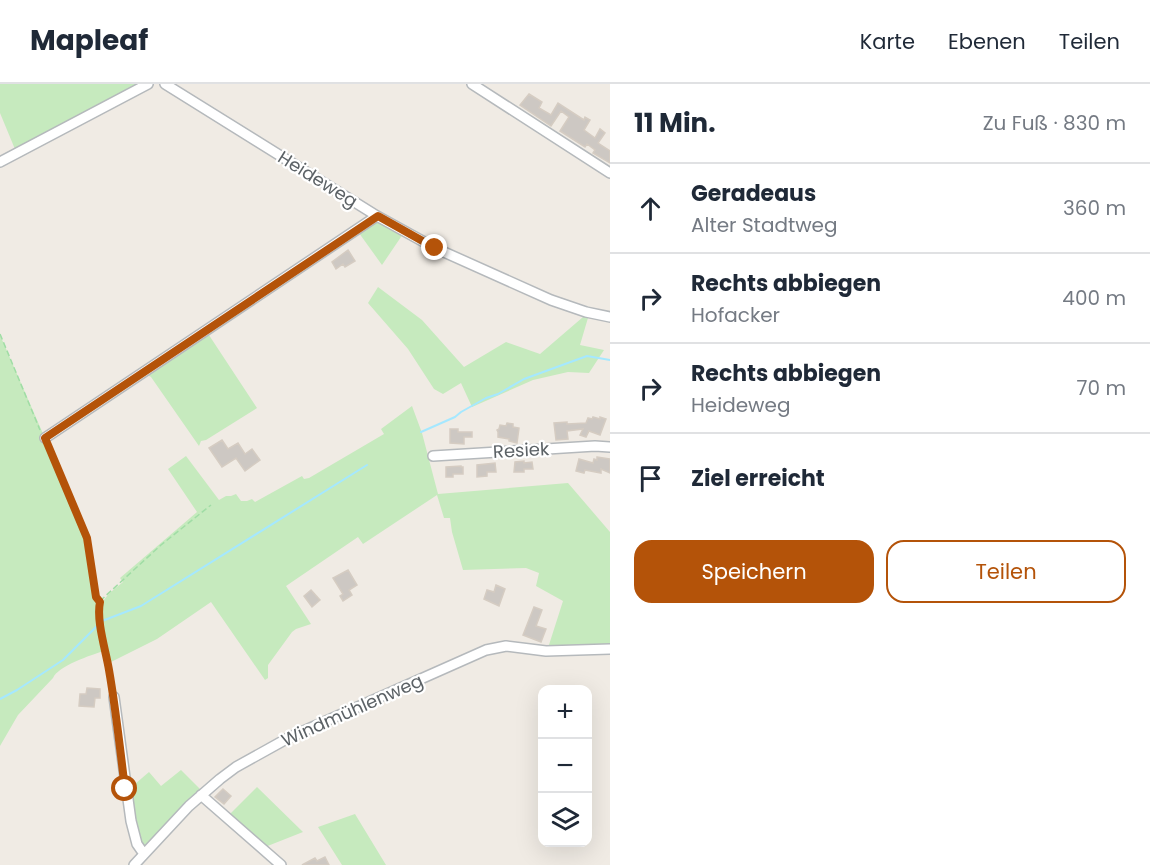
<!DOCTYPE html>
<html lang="de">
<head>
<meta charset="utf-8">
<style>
	:root { --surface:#fff; --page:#f6f6f7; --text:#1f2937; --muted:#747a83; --line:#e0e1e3; --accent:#b45309 }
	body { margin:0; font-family:Poppins,sans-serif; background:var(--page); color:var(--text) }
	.controls { position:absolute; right:18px; bottom:18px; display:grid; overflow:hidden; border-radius:12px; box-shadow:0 6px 24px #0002 }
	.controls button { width:54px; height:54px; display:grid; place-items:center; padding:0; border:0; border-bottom:2px solid var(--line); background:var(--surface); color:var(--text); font:30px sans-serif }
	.stop { position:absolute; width:18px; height:18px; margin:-14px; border:4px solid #b45309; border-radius:50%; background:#fff }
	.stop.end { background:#b45309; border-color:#fff; box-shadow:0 2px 6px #0008 }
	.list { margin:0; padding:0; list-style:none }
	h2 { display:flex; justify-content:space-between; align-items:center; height:78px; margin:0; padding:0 24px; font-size:26px }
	h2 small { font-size:20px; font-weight:400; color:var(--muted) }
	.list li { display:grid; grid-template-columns:39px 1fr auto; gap:18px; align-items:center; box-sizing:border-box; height:90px; padding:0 24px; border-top:2px solid var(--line) }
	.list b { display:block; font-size:22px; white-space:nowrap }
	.list p { margin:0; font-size:20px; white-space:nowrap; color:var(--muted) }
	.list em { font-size:20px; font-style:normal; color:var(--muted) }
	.actions { display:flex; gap:12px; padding:18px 24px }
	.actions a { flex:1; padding:14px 0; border:2px solid var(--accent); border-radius:18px; text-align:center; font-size:21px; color:var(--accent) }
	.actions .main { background:var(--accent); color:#fff }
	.icon { flex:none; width:33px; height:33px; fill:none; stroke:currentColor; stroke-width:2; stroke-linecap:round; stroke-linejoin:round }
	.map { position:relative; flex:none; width:610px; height:781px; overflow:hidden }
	header { display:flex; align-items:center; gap:36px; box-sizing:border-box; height:84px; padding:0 30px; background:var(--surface); border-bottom:2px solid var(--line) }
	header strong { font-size:28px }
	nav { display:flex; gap:33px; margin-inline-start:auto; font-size:21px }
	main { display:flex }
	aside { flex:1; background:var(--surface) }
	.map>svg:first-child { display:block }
</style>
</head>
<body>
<header>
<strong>Mapleaf</strong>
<nav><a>Karte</a><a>Ebenen</a><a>Teilen</a></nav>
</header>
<main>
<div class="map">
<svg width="610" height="781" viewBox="0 0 610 781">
	<rect width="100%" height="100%" fill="#f0ebe4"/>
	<!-- green -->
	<path fill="#c6eabe" d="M0,0h151l-134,70 -17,-41z
		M377,137h3l23,13 -21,31 -23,-32z
		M378,203l44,33 42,47 42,-25 34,12 50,-43 -10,34 24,5 -15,23 -21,-1 -35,8 -61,27 -11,-24 -18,11 -9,-5 -26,-40 -40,-46z
		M203,242l54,82 -51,32 -5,1 -2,5 -48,-69 -7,-4 -3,-5z
		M0,251l44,101 43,107 17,108c-13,4 -46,15 -51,27l-35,37 -18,31z
		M412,322l10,27 16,61 130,-11 42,49v116h-62l15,-47 -27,-15 3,-13 -13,-5 -63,2 -11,-38 -2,-14h-6l-7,-23 -74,49 -5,-7 -72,49 25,38 -15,5 -4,3 -24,33v13l-3,2 -54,-78 -54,37 -46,23c-4,-14 -15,-48 -8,-60 4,-8 13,-14 20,-20l-3,-4 77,-66 -29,-43 18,-13 33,44 7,-4h5l5,-2 5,7h6l5,-2 3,3 47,-26 2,3 5,-1 75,-44 -3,-5z
		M181,686l22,22 -59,57 -6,-5 -10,-54 21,-18 12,14z
		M257,703l46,45 -43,17 -35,-30z
		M355,730l31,51h-44l-24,-38z"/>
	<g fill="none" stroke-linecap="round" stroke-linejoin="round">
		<!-- stream -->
		<path stroke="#a5e8ff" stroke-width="2" d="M421,348l34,-15 6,-5 25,-14 12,-4 26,-15 63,-23 23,4
			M102,537l39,-15 226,-141
			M0,615l17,-9 46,-30 35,-35"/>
	</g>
	<!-- building -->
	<path fill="#cdc8c3" stroke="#d5ccc2" stroke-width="1.5" d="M529,10l13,8 -3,6 12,7 7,-12 26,17 1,-3 5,3 -6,10 11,8 5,-9 5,4 -7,10 12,8v12l-17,-10 2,-3 -8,-6 -2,3 -25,-16 9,-14 -8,-6 -10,15 -31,-21z
		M348,166l7,11 -10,6 -2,-3 -7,5 -4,-7z
		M593,333l7,2v-2l6,2 -6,16 -11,-4 -3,6 -6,-2 3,-6 -16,2 1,8 -12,1 -2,-17 13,-1v2l19,-1 2,-5 4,1z
		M507,339l6,1v3l6,1 -2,15 -8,-2v-2l-11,-2v-5l-1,-2 2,-1 1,-4 6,1z
		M450,345h8v3h14v5h-8v7l-14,-1z
		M222,356l6,9 10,-6 7,11 7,-5 8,11 -15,11 -9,-13 -14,9 -13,-19z
		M597,373l13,2v14l-9,-4v4l-16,-3 -1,3 -8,-2 3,-12 14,4 1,-4 3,1z
		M524,377v2l8,-1 1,7h-9v3h-10l1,-10z
		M495,379l1,9h-9v4l-10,1v-12z
		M461,382v1h2v7h-10v3h-7v-10z
		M348,486l9,15 -8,5 3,5 -9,6 -3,-5 3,-2 -10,-16z
		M496,501l9,4 -6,17 -15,-7 3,-9 7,2z
		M311,506l9,10 -8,7 -8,-11z
		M534,523l8,3 -6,16 10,3 -5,13 -18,-7z
		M87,604l13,1v9h-5l-1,9 -15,-1 1,-12h6z
		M223,705l8,7 -7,8 -9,-7z
		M325,773l4,8h-27l13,-7 2,3z"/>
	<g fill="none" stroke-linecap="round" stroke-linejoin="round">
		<!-- minor casing -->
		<g stroke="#b5b9bc" stroke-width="12">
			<path id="minor" d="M165,0l212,132 58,32 116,52 35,12 24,5
				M472,0l138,89
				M0,78l148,-78
				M45,354l332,-222
				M433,372l162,-10 15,1
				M114,613l17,124 6,23 7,10
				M201,711l80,70
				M134,781l55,-59 31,-27 16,-12 54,-30 196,-87 20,-4 40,5 64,-2"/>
		</g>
		<!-- path -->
		<path stroke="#a0dda5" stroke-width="1.5" stroke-dasharray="6 3" stroke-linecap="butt" d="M0,250l40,96
			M48,361l39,93 9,59 4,5c-3,15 2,30 5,44 3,15 5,30 7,44
			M100,517l61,-56 50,-40"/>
		<!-- minor -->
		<use href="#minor" stroke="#fff" stroke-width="9"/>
	</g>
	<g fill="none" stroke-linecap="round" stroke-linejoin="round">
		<!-- route -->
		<path stroke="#b45309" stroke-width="8" d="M125,705c-5,-40 -9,-79 -16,-119 -3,-19 -13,-49 -9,-68l-4,-5 -9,-59 -42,-100 333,-222 57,32"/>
	</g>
	<g text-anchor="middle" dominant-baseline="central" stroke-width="4.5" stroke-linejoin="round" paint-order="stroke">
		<!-- street labels -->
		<g font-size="18" fill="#5c6266" stroke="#fff">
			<text transform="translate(318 95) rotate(32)">Heideweg</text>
			<text transform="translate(521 366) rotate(-3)">Resiek</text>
			<text transform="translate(352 626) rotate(-24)">Windmühlenweg</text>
		</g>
	</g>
</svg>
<div class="controls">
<button>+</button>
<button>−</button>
<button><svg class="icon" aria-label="layers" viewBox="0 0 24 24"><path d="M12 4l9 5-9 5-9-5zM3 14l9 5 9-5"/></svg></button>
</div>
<div class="stop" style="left:125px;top:705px"></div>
<div class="stop end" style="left:435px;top:164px"></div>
</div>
<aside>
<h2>11 Min.<small>Zu Fuß · 830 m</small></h2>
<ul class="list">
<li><svg class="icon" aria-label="ahead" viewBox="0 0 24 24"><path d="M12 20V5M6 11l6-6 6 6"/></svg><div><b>Geradeaus</b><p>Alter Stadtweg</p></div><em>360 m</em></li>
<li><svg class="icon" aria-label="right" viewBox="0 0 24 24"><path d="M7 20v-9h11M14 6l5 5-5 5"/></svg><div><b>Rechts abbiegen</b><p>Hofacker</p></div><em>400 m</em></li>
<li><svg class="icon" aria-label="right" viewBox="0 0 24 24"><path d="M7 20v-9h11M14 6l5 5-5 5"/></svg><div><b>Rechts abbiegen</b><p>Heideweg</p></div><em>70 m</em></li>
<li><svg class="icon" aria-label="arrive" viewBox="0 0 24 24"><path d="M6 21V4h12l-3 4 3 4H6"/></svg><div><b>Ziel erreicht</b></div></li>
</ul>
<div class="actions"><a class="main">Speichern</a><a>Teilen</a></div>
</aside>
</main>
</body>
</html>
